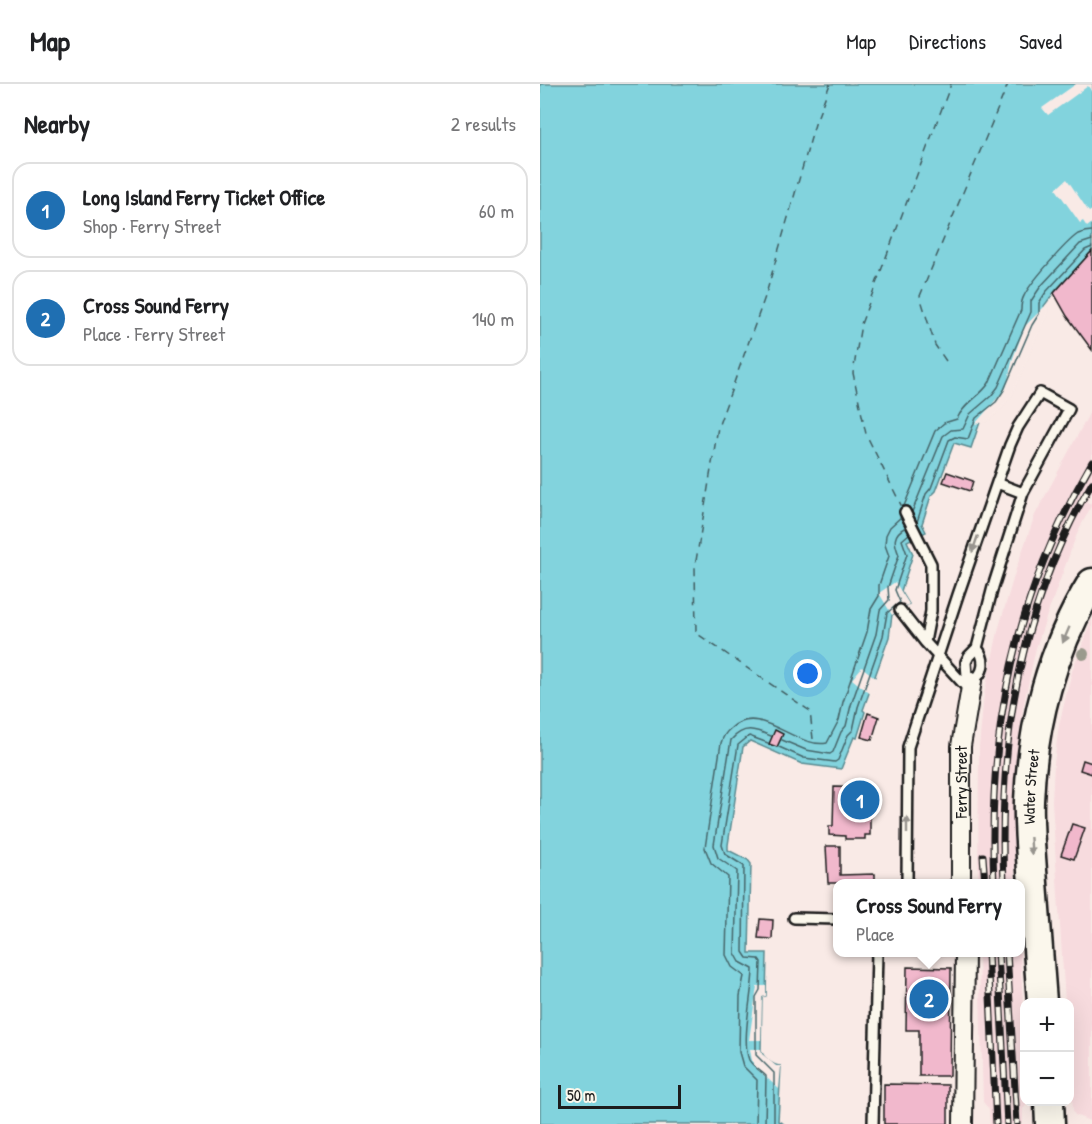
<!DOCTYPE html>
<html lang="en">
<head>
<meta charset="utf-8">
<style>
	:root { --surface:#fff; --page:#f6f6f6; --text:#202124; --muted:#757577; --line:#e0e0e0; --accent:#1f6fb2 }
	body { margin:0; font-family:"Patrick Hand",sans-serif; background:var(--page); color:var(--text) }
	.controls { position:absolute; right:18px; bottom:18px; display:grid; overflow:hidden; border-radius:12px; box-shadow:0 6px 24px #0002 }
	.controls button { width:54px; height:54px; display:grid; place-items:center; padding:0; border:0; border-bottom:2px solid var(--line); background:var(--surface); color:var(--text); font:30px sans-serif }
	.scale { position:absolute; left:18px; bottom:15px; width:123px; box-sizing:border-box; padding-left:6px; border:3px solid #1c1c1c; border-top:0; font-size:16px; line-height:21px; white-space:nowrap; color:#1c1c1c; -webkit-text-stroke:4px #fbf7ec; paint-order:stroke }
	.you { position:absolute; left:268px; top:590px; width:21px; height:21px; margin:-15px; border:4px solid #fff; border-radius:50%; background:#1a73e8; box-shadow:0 0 0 9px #1a73e833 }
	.badge { display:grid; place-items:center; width:39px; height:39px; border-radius:50%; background:var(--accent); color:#fff; font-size:20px; font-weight:700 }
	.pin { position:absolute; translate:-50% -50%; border:3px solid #fff; box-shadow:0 2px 6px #0006 }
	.popup { position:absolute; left:293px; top:795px; width:192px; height:78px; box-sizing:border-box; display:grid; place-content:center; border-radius:12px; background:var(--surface); filter:drop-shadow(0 2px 4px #0005); font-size:20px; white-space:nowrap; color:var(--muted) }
	.popup b { font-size:22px; color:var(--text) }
	.popup::after { content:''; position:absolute; left:50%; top:100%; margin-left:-12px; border:12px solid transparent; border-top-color:var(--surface) }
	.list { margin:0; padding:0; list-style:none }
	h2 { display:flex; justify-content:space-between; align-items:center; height:78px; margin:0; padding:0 24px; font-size:26px }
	h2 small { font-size:20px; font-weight:400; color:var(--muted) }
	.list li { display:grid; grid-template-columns:39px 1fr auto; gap:18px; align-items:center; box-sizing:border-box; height:96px; margin:0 12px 12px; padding:0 12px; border:2px solid var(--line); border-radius:18px }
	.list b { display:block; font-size:22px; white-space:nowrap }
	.list p { margin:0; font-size:20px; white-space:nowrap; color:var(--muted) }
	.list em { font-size:20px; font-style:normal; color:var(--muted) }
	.map { position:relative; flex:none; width:552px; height:1040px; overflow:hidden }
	header { display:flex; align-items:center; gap:36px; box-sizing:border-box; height:84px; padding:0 30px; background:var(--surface); border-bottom:2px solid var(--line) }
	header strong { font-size:28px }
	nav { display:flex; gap:33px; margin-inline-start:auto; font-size:21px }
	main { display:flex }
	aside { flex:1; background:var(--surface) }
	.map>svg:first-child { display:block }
</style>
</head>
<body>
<header>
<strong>Map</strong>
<nav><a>Map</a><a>Directions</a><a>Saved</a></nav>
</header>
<main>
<aside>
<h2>Nearby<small>2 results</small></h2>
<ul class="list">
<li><span class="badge">1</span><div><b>Long Island Ferry Ticket Office</b><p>Shop · Ferry Street</p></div><em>60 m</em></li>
<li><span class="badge">2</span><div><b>Cross Sound Ferry</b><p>Place · Ferry Street</p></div><em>140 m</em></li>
</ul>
</aside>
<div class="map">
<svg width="552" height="1040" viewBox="0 0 552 1040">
	<rect width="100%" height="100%" fill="#f9eae6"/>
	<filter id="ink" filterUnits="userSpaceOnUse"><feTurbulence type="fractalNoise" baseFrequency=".0167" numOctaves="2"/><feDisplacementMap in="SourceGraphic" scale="12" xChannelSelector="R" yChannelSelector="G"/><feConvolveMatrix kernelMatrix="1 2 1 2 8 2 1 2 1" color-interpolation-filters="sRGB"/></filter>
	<g filter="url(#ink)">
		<!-- built -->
		<path fill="#f7dbde" d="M552,324v83l-6,11 6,3 -14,26 -32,87 -10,30 -13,60 -8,63 -2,37 2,75h-37l1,-136 5,-52 15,-68 17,-58 19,-54z
			M552,535v503l-17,-7 -2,-3 -3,-53v-57h-5l-13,-200 2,-39 5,-38 13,-54z
			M439,869h41l4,68v81h5l-6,7v15h-33l-1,-15 -6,-7z"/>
		<!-- water -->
		<path fill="#82d3dd" stroke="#598a90" stroke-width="1.5" d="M0,0h552v167l-37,40 -11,15 1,2 -26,64 -33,47 -6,3 -9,26 -17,-5 -18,48 -5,5 -9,28 4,8 -19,9 6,13 -12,37 8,13 -17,11 -3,22 -26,73 2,2 -8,26 -3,-1 -13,32 -39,-5 -52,-23 -7,6 -15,98v5l20,10 3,4 -2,89h18l-1,43 -4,1 -1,52c1,8 12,17 20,17l-3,55 6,3h-244z"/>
		<!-- pier -->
		<path fill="#f9eae6" d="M536,0h16v8l-4,-6 -40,29 -6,-7z
			M527,95l22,33 3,-2v13l-5,4 -4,-6 -3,2 -24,-34z
			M514,209l1,2 -8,11 1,10 -12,22 -24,57 -10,13 -14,13 -13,3 31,-36 7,-30 12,-32 24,-24z
			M355,498l14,22 -17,11 -13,-22z
			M322,583l15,12 -4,17 -21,-17z
			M217,902h9v10l-4,1 -1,43h-12z
			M210,965h11l1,5 14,12h5l-2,23 -22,-20 -5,-8z"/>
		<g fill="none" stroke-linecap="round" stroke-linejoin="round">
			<!-- shore -->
			<path stroke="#456569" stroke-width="1.5" d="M364,422l31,-75 9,-8 13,-4c7,-16 23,-22 32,-36l32,-73c0,-5 0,-9 3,-14 6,-13 42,-54 54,-62 5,-2 9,-3 14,-3
				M372,428l31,-76 8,-6 12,-1 7,-15 21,-18 7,-9 33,-75v-11l10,-15 39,-42 12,-4
				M377,438l9,-28 5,-6 18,-48 6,-3 13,2 8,-21 20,-16 8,-12 28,-65 7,-11v-11l7,-11 39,-42 7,-3
				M242,656l24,10 24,4 3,-2 8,-20 5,-6 5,-21 25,-71 4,-24 9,-10 -1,-13 11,-32c-5,-12 -7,-21 7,-28
				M228,659l-19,-7 -11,9 -16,100 3,9 19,12 -1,86 4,6 12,1 2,3 -1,28 -4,7v58l18,18v51
				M239,663l25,11 31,4 3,-2 10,-25 5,-5 5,-23 25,-71 4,-23 13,-11 -5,-12 12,-36 -5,-14 7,-6
				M216,1040l1,-44 -14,-14 -4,-14 1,-56 4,-20 -12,-9 -6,-12 2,-78 -17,-14 -6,-15 16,-105c2,-7 5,-11 10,-15 29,-26 64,21 96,15l12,-23 4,-18 24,-70 4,-23 8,-13v-11l10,-29 -4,-11 1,-10 4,-8 11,-10
				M225,1040l1,-48c-5,-5 -13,-9 -17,-16 -8,-20 4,-69 4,-91l-13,-7 -5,-9 2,-82 -19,-13 -4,-13 17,-105c13,-15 23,-11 40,-4"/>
			<!-- ferry -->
			<path stroke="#405c60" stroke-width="1.5" stroke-dasharray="8 6" stroke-linecap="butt" d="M406,277l-11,-16 -15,-49 88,-212
				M363,425l-37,-75 -13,-61 8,-49 90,-240
				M273,655l-3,-28 -114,-78 -1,-66 23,-140 48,-133 49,-170 15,-40"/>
		</g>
		<!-- building -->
		<path fill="#f1b8cc" stroke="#1c1c1c" stroke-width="1.5" d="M552,167v99l-25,-34 -13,-23z
			M407,388l26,9 -3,10 -27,-9z
			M328,629l11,4 -7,23 -11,-3z
			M235,646l8,4 -6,13 -8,-3z
			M543,676l9,3v11l-12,-4z
			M294,703l36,1v47h-5v4h-20v-3l-16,-1v-9h4z
			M532,740l13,4 -11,31 -13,-4z
			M286,762h14v29l35,-1v9h-47z
			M220,835l13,1 -1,19 -14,-1z
			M367,883l44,1 -1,108h-31v-46h-13z
			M344,1000l64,1v39h-64z"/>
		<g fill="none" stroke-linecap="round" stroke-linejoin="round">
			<!-- lane casing -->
			<g stroke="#1c1c1c" stroke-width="14">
				<path id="lane" d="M457,399l26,10
					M365,428l26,52v47l-6,31
					M360,526l25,32 45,49
					M367,800l1,-137 50,-152 52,-150 8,-18 22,-34 29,16 -46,84 -30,94 -16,61 -8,8 -3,6 1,14 5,5c13,-7 14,-22 5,-33
					M254,834l44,1
					M333,1040l4,-172"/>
			</g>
			<!-- street casing -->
			<g stroke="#1c1c1c" stroke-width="22">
				<g id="street">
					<path id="s1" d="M421,800v-138l11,-65"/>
					<path d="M423,1040l2,-172"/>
				</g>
			</g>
			<!-- primary casing -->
			<g stroke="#1c1c1c" stroke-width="33">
				<g id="primary">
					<path id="s2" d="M502,918c-3,-39 -6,-79 -9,-119 -2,-27 -5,-54 -4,-82 3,-76 23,-153 63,-218"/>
					<path d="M509,1018l1,22"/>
				</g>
			</g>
			<!-- lane -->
			<use href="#lane" stroke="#fbf7ec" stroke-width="9"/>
			<!-- street -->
			<use href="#street" stroke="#fbf7ec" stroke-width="18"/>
			<!-- primary -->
			<use href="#primary" stroke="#fbf7ec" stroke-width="28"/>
			<!-- rail casing -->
			<g stroke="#1c1c1c" stroke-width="7">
				<path id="rail" d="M443,772l2,28
					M454,800c-7,-155 20,-287 98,-422
					M464,800c-6,-144 15,-276 88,-401
					M448,868l8,172
					M458,868l9,172
					M467,868l10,172"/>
			</g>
			<!-- rail -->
			<use href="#rail" stroke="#fbf7ec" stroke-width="4.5" stroke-dasharray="14" stroke-linecap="butt"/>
		</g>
		<!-- trees -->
		<circle fill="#9a9a8d" cx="543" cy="570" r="6"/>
		<!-- one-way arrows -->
		<defs><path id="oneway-solid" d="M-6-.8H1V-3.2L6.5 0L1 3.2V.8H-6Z" transform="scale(1.5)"/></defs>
		<g fill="#97948e">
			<use href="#oneway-solid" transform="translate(435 460) rotate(109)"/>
			<use href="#oneway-solid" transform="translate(526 551) rotate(113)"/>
			<use href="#oneway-solid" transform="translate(367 741) rotate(-90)"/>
			<use href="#oneway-solid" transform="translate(491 762) rotate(86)"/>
		</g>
	</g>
	<g text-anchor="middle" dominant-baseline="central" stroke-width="4.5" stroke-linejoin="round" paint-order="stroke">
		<!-- street labels -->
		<g font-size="16" fill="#1c1c1c" stroke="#fbf7ec">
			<text stroke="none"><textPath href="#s1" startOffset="102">Ferry Street</textPath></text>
			<text stroke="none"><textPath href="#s2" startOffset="216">Water Street</textPath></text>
		</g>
	</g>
</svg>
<div class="controls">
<button>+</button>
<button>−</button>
</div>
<div class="scale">50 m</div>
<div class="you"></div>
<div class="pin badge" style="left:320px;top:716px">1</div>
<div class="pin badge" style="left:389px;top:915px">2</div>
<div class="popup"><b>Cross Sound Ferry</b>Place</div>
</div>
</main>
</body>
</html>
